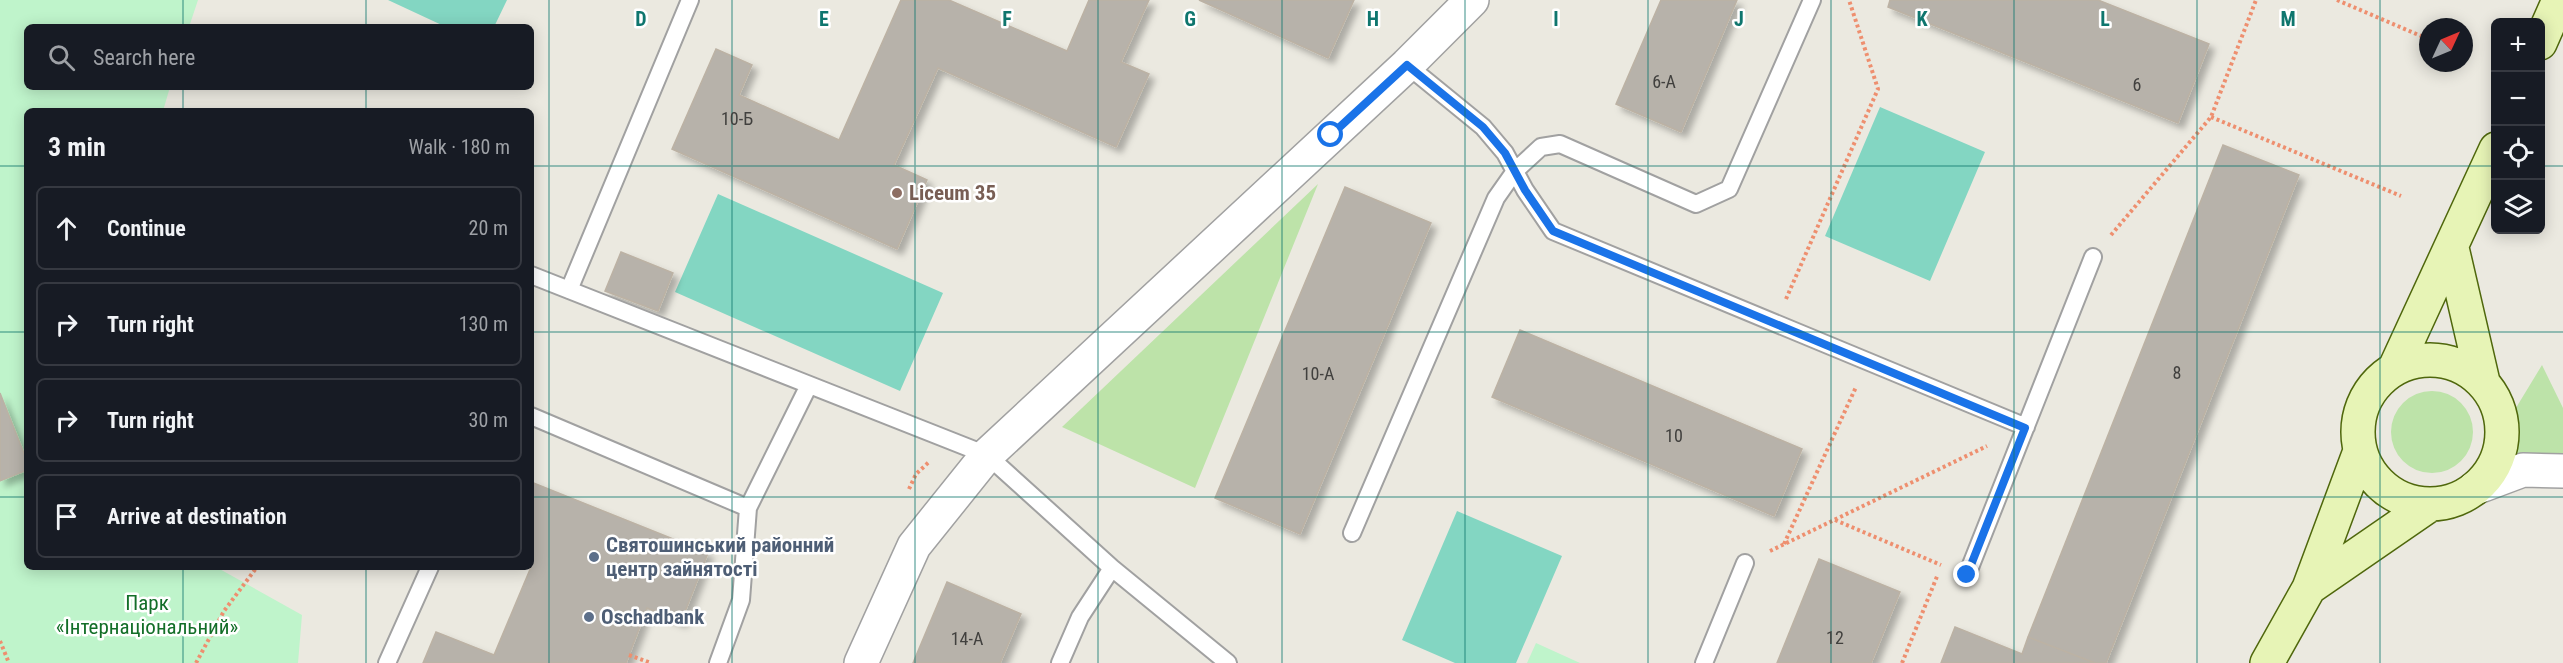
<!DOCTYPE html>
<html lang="en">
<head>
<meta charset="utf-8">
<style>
	:root { --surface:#171b24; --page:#20242c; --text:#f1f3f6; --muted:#9ea1a6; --line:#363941 }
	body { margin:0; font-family:"Roboto Condensed",sans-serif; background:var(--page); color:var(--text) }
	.controls { position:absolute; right:18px; top:18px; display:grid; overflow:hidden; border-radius:9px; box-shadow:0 3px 15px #0003 }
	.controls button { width:54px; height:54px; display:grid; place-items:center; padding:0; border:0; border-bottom:2px solid var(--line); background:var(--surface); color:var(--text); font:30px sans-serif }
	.compass { position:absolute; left:2419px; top:18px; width:54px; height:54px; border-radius:50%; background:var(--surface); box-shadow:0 3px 15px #0003; rotate:46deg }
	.stop { position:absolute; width:18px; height:18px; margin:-14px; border:4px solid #1a73e8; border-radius:50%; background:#fff }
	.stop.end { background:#1a73e8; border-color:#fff; box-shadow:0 2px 6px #0008 }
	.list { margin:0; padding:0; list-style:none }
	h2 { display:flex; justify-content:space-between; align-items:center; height:78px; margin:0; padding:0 24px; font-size:26px }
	h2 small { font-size:20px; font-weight:400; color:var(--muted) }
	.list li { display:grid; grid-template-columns:39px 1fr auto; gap:18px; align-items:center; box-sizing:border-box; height:84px; margin:0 12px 12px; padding:0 12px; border:2px solid var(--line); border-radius:9px }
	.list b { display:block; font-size:22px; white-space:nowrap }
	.list em { font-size:20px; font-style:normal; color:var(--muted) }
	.icon { flex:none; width:33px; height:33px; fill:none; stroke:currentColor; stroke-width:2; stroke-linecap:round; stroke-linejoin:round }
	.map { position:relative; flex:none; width:2563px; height:663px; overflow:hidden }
	.search { position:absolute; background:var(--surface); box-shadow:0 3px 15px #0003; left:24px; top:24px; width:510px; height:66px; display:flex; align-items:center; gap:15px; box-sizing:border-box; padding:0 21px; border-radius:9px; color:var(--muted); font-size:22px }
	.panel { position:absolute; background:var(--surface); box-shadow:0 3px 15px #0003; left:24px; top:108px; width:510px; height:462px; border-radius:9px }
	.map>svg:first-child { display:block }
</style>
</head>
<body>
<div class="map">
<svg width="2563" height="663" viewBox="0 0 2563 663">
	<defs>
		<filter id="shadow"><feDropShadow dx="5.5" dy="5.5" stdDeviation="3" flood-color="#0004"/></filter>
	</defs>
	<rect width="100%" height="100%" fill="#ebe9e0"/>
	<!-- grass -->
	<path fill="#bde3a9" d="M1318,184l-123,304 -133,-61z
		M2542,365l21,43v58l-65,4 8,-24 2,-25z
		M2391 432a41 41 0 1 1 82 0a41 41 0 1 1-82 0Z"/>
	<!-- park -->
	<path fill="#bff4cb" d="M0,0h198l-9,27h-162v60h143l-7,24h-136v456h189l86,48 -4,48h-298z
		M1536,643l44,20h-53z"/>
	<!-- pitch -->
	<path fill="#83d6c2" d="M388,0h119l-13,27h-48z
		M1880,107l105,45 -55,129 -105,-45z
		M718,194l225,99 -43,98 -225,-99z
		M1457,511l105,45 -46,107h-61l-53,-23z"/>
	<!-- building -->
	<path fill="#b7b2aa" stroke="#bcb2a4" stroke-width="1.5" filter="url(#shadow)" d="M901,0h48l118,51 22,-51h60l-28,62 28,12 -33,73 -178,-79 -44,97 33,15 -30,69 -225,-100 44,-100 36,16 -13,30 100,45z
		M1199,0h155l-26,58z
		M1661,0h76l-56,132 -65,-28z
		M1890,0h208l111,44 -31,79 -290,-116z
		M2223,145l76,30 -193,488h-11l-67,-26z
		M1345,187l86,36 -131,311 -85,-36z
		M621,252l52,21 -15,38 -53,-20z
		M1520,330l282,119 -28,67 -282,-119z
		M0,393l27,68v9l-27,11z
		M531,482l177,71 -27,69 -34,-14 -21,55h-203l13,-31 58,23 37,-88z
		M1819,559l81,33 -29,71h-94z
		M947,582l74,32 -21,49h-87z
		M1955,627l67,27 6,-17 67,26h-154z"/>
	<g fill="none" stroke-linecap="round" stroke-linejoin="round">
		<!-- lane casing -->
		<g stroke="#a1a1a1" stroke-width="20">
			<path id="lane" d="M1407,65l76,62 22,26 20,37 28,41 473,196
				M531,275l456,180 125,113 116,95
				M569,290l121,-290
				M531,416l217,92 -7,92 -23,63
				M748,508l61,-123
				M1352,533l144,-335 19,-27 26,-24 19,-3 136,60 33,-15 83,-189
				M1967,575l126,-318
				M387,663l43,-96
				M1060,663l20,-46 32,-49
				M1704,663l41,-100"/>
		</g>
		<!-- street casing -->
		<g stroke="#a1a1a1" stroke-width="36">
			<path id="street" d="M2475,488l48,-18 40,1
				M861,663l53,-117 73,-91 420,-390 65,-65"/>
		</g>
		<!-- secondary casing -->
		<g stroke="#4f670c" stroke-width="36">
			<path id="secondary" d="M2540,43l19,-43
				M2452,248l31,134
				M2358 432a72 72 0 1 1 144 0a72 72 0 1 1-144 0Z
				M2395,368l101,-219
				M2309,588l122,-84
				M2267,663l42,-75 51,-137"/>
		</g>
		<!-- path -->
		<path stroke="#ee8f6f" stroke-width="4" stroke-dasharray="3 3" stroke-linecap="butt" d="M2337,0l91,39
			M2211,117l190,79
			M2111,235l100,-118 45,-117
			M1786,299l92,-210 -29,-89
			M909,489l7,-15 13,-12
			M1835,520l106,45
			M1784,544l72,-157
			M1770,551l217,-105
			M0,641l9,22
			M629,655l22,8
			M196,663l28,-52 33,-44
			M1902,663l36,-89"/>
		<!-- lane -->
		<use href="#lane" stroke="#fff" stroke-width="16"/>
		<!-- street -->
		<use href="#street" stroke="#fff" stroke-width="33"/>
		<!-- secondary -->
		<use href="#secondary" stroke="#e7f4b6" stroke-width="33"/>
	</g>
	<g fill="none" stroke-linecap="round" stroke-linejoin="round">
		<!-- route -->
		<path stroke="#1a73e8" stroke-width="8" d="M1331,135l76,-70 76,62 22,26 20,37 28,41 472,197 -58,147"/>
	</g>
	<!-- grid -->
	<path fill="none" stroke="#0f766e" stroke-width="1.5" stroke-opacity="0.55" d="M183,0v27M366,0v27M549,0v663M732,0v663M915,0v663M1098,0v663M1282,0v663M1465,0v663M1648,0v663M1831,0v663M2014,0v663M2197,0v663M2380,0v663M183,87v24M366,87v24M0,166h27M531,166h1965M2540,166h23M0,332h27M531,332h2032M0,497h27M531,497h2032M183,567v96M366,567v96"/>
	<!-- markers -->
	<circle fill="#8d6e63" stroke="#fff" stroke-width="2" cx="897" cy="193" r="6"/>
	<g fill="#5c6f8a" stroke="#fff" stroke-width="2">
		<circle cx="594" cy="557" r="6"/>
		<circle cx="589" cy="617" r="6"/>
	</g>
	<g text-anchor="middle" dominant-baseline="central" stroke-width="5" stroke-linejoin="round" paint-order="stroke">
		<!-- number labels -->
		<g font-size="18" fill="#41403e">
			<text x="1664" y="81">6-А</text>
			<text x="2137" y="84">6</text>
			<text x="737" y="118">10-Б</text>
			<text x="2177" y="372">8</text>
			<text x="1318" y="373">10-А</text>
			<text x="1674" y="435">10</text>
			<text x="1835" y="637">12</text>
			<text x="967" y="638">14-А</text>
		</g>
		<!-- education labels -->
		<g font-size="21" font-weight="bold" fill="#785e54" stroke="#fff" text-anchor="start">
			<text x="909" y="193">Liceum 35</text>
		</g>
		<!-- service labels -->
		<g font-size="21" font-weight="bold" fill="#4e5e75" stroke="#fff" text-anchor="start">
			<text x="606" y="545">Святошинський районний<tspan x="606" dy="24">центр зайнятості</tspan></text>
			<text x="601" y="617">Oschadbank</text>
		</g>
		<!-- park labels -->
		<g font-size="21" fill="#136e28" stroke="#fff">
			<text x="147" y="603">Парк<tspan x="147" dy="24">«Інтернаціональний»</tspan></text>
		</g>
	</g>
	<g font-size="20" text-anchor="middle" font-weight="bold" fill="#0f766e" stroke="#fff" stroke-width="5" stroke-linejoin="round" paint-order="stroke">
		<text x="641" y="26">D</text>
		<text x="824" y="26">E</text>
		<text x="1007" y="26">F</text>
		<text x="1190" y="26">G</text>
		<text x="1373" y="26">H</text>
		<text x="1556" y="26">I</text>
		<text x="1739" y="26">J</text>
		<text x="1922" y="26">K</text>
		<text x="2105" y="26">L</text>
		<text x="2288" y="26">M</text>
	</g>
</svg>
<div class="controls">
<button>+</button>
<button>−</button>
<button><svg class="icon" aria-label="locate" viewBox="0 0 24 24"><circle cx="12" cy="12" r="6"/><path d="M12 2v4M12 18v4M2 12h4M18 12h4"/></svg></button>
<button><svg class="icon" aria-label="layers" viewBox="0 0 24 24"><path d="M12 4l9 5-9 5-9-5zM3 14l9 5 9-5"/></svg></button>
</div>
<svg class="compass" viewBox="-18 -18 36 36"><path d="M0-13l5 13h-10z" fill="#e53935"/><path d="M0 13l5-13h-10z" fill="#9ea1a6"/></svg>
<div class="stop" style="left:1331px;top:135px"></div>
<div class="stop end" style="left:1967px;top:575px"></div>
<div class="search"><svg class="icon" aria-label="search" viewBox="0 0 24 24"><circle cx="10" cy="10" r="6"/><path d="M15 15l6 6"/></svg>Search here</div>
<section class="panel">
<h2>3 min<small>Walk · 180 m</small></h2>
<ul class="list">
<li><svg class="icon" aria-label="ahead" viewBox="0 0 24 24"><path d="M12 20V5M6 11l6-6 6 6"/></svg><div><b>Continue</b></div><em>20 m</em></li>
<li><svg class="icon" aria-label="right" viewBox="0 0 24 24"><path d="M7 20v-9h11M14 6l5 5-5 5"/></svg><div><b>Turn right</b></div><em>130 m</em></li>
<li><svg class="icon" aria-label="right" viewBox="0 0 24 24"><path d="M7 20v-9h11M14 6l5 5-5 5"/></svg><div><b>Turn right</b></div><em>30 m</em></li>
<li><svg class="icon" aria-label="arrive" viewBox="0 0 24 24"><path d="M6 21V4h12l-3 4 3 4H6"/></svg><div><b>Arrive at destination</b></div></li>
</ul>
</section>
</div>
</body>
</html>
